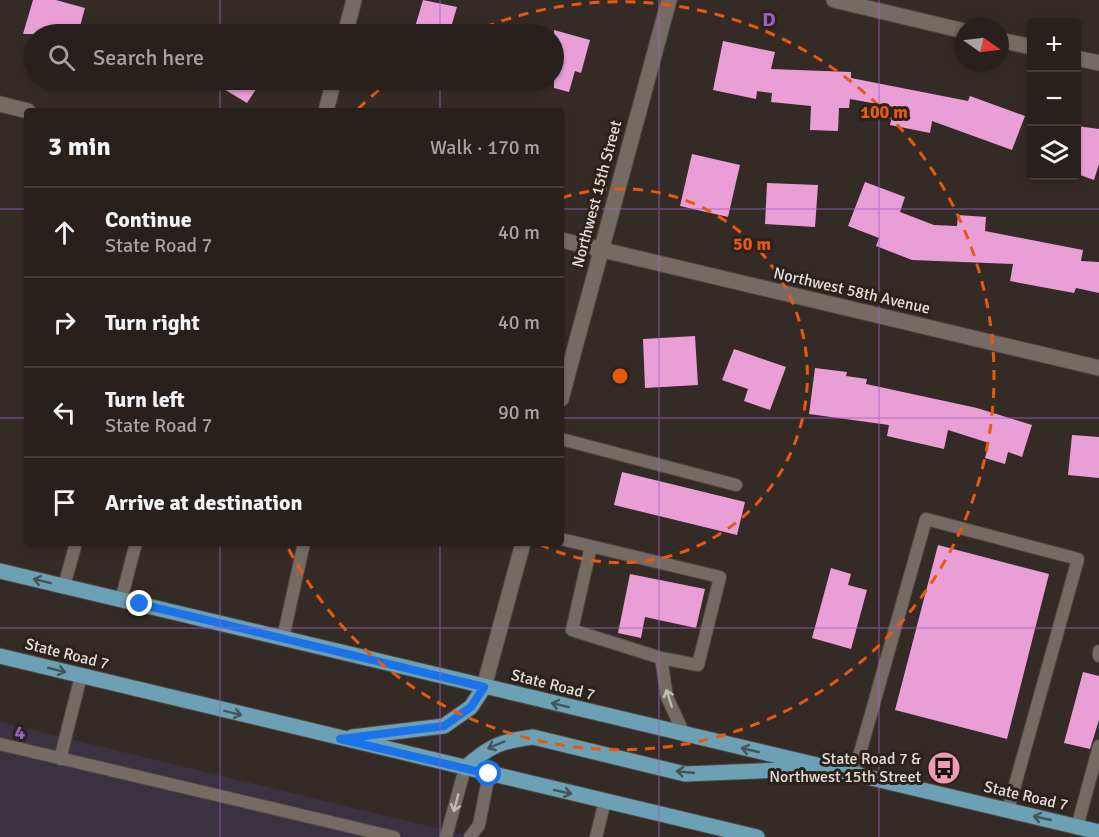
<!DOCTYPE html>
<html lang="en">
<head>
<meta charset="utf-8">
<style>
	:root { --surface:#28201c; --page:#302825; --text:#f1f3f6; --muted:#a5a3a3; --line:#443e3b }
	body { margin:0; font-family:Signika,sans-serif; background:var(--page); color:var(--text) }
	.controls { position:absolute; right:18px; top:18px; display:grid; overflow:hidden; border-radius:6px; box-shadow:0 2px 4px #0004 }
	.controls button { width:54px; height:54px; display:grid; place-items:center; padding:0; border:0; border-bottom:2px solid var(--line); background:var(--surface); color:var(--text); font:30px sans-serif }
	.compass { position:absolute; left:955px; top:18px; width:54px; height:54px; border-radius:50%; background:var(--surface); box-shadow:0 2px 4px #0004; rotate:104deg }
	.stop { position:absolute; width:18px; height:18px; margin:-14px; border:4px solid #1a73e8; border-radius:50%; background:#fff }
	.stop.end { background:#1a73e8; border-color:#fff; box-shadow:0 2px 6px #0008 }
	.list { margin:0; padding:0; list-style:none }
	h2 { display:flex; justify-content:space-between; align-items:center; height:78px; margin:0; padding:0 24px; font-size:26px }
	h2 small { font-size:20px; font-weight:400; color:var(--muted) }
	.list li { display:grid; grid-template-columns:39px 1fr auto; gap:18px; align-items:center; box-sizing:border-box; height:90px; padding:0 24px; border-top:2px solid var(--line) }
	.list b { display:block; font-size:22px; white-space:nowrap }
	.list p { margin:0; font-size:20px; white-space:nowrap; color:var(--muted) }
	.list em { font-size:20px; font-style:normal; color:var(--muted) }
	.icon { flex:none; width:33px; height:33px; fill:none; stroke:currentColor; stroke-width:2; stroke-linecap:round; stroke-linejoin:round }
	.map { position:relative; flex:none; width:1099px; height:837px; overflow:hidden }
	.search { position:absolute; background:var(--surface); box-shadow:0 2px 4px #0004; left:24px; top:24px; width:540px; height:66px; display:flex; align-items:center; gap:15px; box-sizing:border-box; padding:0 21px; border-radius:33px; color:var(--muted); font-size:22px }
	.panel { position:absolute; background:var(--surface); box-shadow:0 2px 4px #0004; left:24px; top:108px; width:540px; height:438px; border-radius:6px }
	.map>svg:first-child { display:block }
</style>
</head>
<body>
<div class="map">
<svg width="1099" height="837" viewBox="0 0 1099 837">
	<rect width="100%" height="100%" fill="#352b26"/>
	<!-- commercial -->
	<path fill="#3a3141" d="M0,722l473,115h-473z"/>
	<!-- building -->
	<path fill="#e99ed6" d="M33,0h23l29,8 -7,26h-55z
		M423,0l34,7 -8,27h-36z
		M554,30l36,10 -9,33 -6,-2 -6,21 -15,-4z
		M723,41l52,11 -4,17 80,3v6l117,23 2,-5 55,20 -13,34 -80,-29 -2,12 -40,-8 4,-18 -44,-8 -1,9h-10l-1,23 -28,-1 1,-24 -40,-4 1,-9 -15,-2 -1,8 -43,-9z
		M209,80h53l-15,23z
		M1077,126l22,3v35l-5,16 -17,-6z
		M692,154l48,11 -12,52 -48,-11z
		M865,182l40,15 -5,15 34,13 23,1 1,-11 28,2 -1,14 98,19 -2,11 18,1v31l-23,-5 -2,5 -64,-12 3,-17 -101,-4 -36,-14 3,-8 -31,-12z
		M767,183l51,2 -3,42 -50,-3z
		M695,336l3,49 -53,3 -2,-49z
		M734,349l52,18 -16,43 -26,-9 4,-12 -26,-9z
		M815,368l32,4 -1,4 21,3 -1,5 111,24 55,17 -10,32 -14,-5 -3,12 -20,-6 4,-15 -41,-13 -4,19 -57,-13 2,-11 -80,-11z
		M1072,435l27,2v41l-31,-3z
		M622,472l123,30 -8,33 -123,-30z
		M938,545l111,29 -42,165 -112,-29z
		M831,568l20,6 -3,11 19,5 -16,59 -39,-11z
		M630,574l75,15 -9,39 -51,-11 -4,21 -23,-5z
		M1083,672l16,4v44l-9,29 -26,-6z"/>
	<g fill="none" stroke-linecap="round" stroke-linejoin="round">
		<!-- lane casing -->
		<g stroke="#504844" stroke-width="14">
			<path id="lane" d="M561,439l175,46
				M561,539l159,38 -22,88 -37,-7 -89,-28 19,-84
				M64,586l12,-43
				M121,600l15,-57
				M283,638l21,-95
				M1099,651v5
				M661,658l6,39 18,39
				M0,744l394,93
				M60,759l21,-83
				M854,774l72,-255 152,40 -70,251
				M1077,827l22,-81
				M446,837l19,-69
				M470,837l9,-12 10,-51
				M596,837l9,-36"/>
		</g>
		<!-- street casing -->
		<g stroke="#504844" stroke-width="17">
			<path id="street" d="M834,0l130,31
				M345,34l9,-34
				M1000,40l32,7
				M1076,58l23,5
				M0,104l28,7
				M326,111l8,-31
				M561,240l538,128
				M561,399l108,-399
				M484,687l39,-144"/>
		</g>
		<!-- primary casing -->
		<g stroke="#504844" stroke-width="17">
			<path id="primary" d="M0,571l1099,261
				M0,656l757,181
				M352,737l92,-11 27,-19 13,-20
				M465,768c24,-22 36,-27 68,-31l152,37 121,-5"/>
		</g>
		<!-- lane -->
		<use href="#lane" stroke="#766b64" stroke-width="12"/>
		<!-- street -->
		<use href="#street" stroke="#766b64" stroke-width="15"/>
		<!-- primary -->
		<use href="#primary" stroke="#6ca0b4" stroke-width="15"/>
	</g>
	<!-- one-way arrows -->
	<defs><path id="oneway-shaft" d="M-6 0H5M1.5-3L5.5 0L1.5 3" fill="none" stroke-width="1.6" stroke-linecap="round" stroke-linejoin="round" transform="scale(1.5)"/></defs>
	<g stroke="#455459">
		<use href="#oneway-shaft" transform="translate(42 581) rotate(-166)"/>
		<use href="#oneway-shaft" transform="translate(57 670) rotate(14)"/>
		<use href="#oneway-shaft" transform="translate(560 705) rotate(-166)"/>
		<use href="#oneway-shaft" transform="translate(233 713) rotate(14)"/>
		<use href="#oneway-shaft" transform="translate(496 745) rotate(157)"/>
		<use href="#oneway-shaft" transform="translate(750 750) rotate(-167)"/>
		<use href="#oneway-shaft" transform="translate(685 772) rotate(-174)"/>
		<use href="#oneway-shaft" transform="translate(563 792) rotate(13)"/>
		<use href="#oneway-shaft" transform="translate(1042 818) rotate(-167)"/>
	</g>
	<g stroke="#c3bbb6">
		<use href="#oneway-shaft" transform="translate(669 698) rotate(-108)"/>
		<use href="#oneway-shaft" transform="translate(456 803) rotate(105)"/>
	</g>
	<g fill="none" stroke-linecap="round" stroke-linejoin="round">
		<!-- route -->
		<path stroke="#1a73e8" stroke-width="8" d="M140,604l344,83 -13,20 -27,19 -104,13 149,35"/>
	</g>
	<!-- grid -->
	<path fill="none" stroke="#9a61c7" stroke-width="1.5" stroke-opacity="0.55" d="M220,0v34M440,0v34M659,0v837M879,0v837M220,80v31M440,80v31M0,209h27M561,209h538M0,418h27M561,418h538M220,543v294M440,543v294M0,628h1099"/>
	<!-- distance rings -->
	<g fill="none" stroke="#e8590c" stroke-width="3" stroke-dasharray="10 8">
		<path d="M562 198A187 187 0 1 1 537 543"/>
		<path d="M358 109A374 374 0 0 1 390 81M468 34A374 374 0 1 1 287 546"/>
	</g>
	<!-- icons -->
	<defs>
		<g id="bus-disc" transform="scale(1.725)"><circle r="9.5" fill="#f19ab2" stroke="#2b221c"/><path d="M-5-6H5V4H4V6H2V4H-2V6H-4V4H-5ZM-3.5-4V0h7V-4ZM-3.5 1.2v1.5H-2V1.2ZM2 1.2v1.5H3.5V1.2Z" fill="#111"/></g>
	</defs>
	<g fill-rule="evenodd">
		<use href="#bus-disc" x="944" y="768"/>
	</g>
	<g text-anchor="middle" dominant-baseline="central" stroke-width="6" stroke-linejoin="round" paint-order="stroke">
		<!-- street labels -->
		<g font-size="16" fill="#e4ddd9" stroke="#2b221c">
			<text transform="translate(597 194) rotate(-75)">Northwest 15th Street</text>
			<text transform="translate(852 291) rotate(13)">Northwest 58th Avenue</text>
			<text transform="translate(67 654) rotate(14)">State Road 7</text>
			<text transform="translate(553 685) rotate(14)">State Road 7</text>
			<text transform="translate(1026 796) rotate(13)">State Road 7</text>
		</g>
		<!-- poi labels -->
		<g font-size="16" fill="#e4ddd9" stroke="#2b221c" text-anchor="end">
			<text x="921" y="759">State Road 7 &amp;<tspan x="921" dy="18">Northwest 15th Street</tspan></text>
		</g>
	</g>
	<g font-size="20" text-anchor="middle" font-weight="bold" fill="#9a61c7" stroke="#2b221c" stroke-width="6" stroke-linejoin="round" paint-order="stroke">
		<text x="769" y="26">D</text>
		<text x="20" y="739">4</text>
	</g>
	<circle cx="620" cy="376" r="9" fill="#e8590c" stroke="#2b221c" stroke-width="3"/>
	<g font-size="18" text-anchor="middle" font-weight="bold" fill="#e8590c" stroke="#2b221c" stroke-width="6" stroke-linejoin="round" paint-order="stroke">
		<text x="884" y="118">100 m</text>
		<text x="752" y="250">50 m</text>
	</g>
</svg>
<div class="controls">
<button>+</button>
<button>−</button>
<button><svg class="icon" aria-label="layers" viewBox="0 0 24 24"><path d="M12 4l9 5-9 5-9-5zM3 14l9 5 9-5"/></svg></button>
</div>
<svg class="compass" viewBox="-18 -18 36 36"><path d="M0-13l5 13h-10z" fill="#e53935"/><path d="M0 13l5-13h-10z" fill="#a5a3a3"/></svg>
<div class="stop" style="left:489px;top:774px"></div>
<div class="stop end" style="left:140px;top:604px"></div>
<div class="search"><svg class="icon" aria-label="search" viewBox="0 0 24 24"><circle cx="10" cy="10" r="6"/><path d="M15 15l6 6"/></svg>Search here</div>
<section class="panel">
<h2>3 min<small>Walk · 170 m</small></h2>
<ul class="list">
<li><svg class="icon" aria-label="ahead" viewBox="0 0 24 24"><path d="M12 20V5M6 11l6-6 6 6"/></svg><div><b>Continue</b><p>State Road 7</p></div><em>40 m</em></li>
<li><svg class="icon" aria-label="right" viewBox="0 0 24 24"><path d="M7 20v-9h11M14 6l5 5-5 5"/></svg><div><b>Turn right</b></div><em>40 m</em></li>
<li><svg class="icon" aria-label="left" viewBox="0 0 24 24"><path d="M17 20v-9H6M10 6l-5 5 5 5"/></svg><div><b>Turn left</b><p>State Road 7</p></div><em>90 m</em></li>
<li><svg class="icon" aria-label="arrive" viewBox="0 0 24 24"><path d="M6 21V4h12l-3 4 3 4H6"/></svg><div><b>Arrive at destination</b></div></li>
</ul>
</section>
</div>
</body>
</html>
